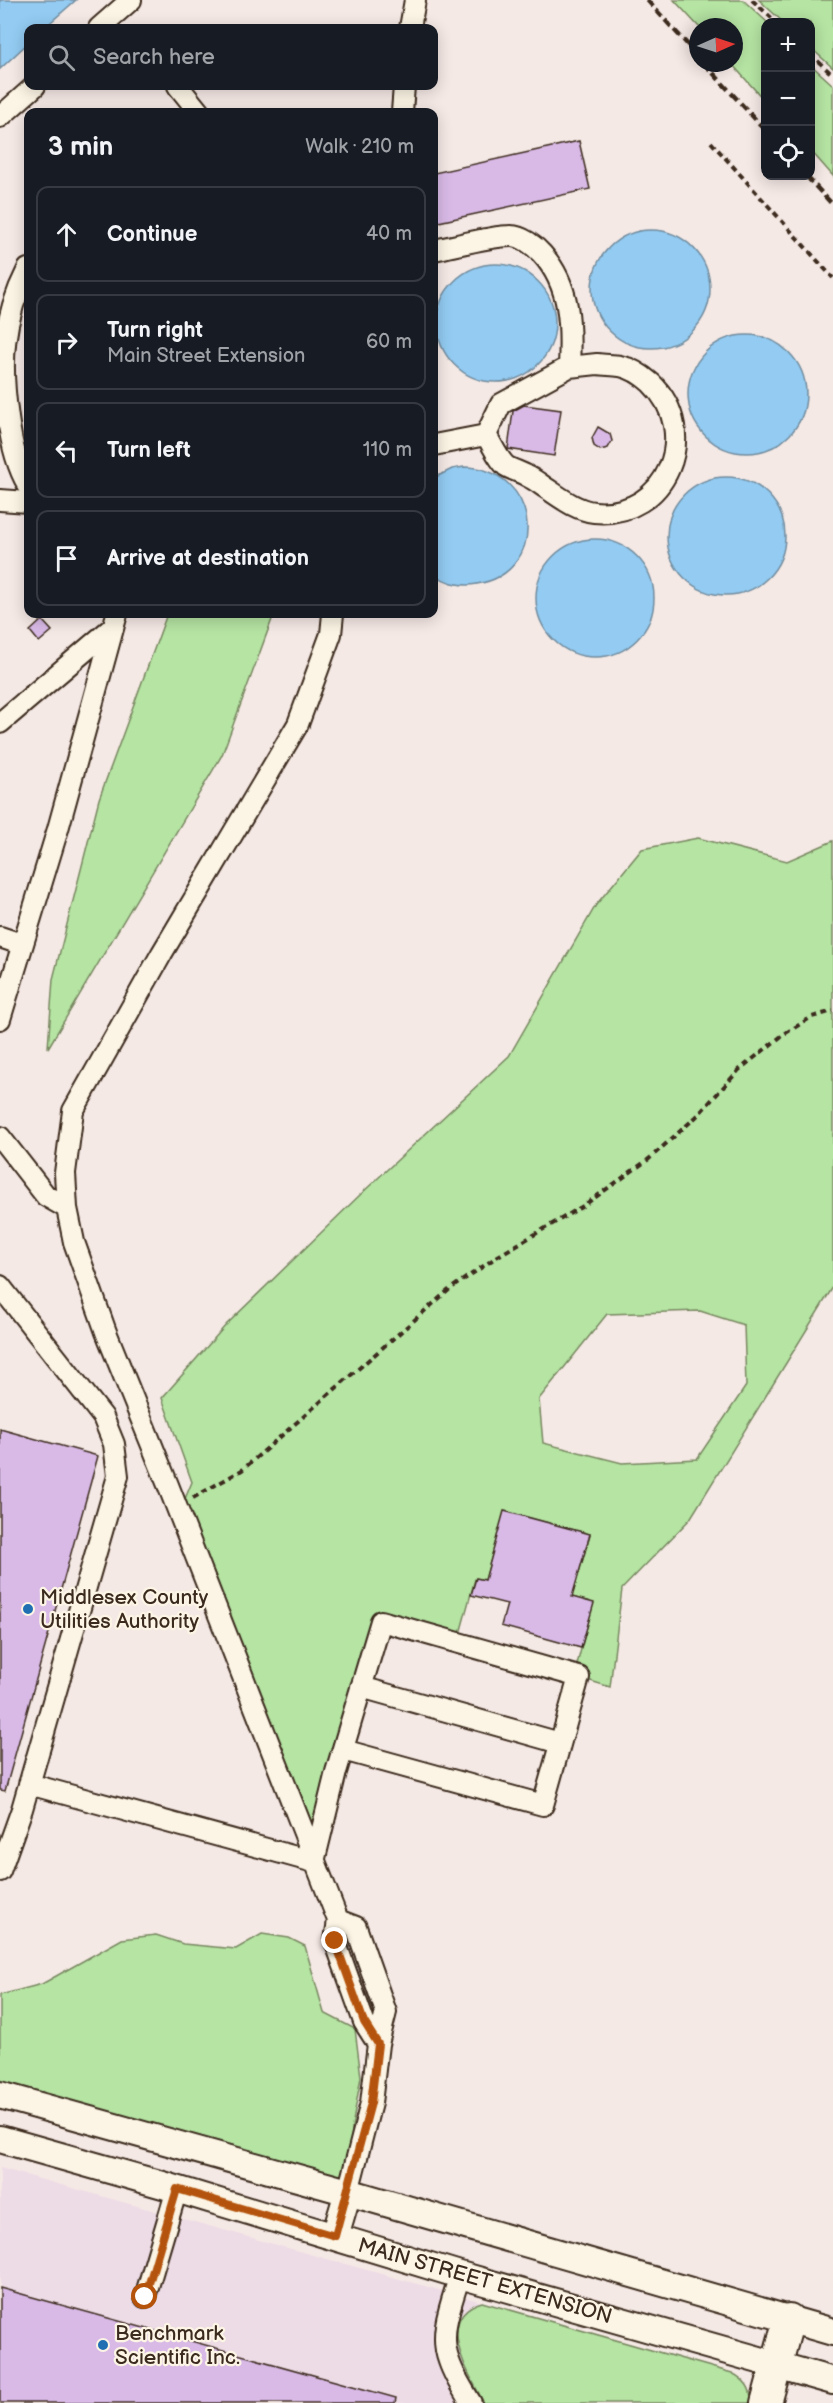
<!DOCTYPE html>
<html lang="en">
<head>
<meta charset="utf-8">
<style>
	:root { --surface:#171b24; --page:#20242c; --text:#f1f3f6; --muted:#9ea1a6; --line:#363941 }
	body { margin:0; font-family:"Balsamiq Sans",sans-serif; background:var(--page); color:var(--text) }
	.controls { position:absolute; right:18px; top:18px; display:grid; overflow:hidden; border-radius:12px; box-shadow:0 3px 15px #0003 }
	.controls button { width:54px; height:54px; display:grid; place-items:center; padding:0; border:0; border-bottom:2px solid var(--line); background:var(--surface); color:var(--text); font:30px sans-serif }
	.compass { position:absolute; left:689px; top:18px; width:54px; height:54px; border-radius:50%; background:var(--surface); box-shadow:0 3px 15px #0003; rotate:87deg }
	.stop { position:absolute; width:18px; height:18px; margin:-14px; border:4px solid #b45309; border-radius:50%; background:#fff }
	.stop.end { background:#b45309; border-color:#fff; box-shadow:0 2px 6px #0008 }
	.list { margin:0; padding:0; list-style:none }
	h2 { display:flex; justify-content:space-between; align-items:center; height:78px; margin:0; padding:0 24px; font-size:26px }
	h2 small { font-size:20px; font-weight:400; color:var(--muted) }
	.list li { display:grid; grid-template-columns:39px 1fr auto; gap:18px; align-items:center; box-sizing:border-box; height:96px; margin:0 12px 12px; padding:0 12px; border:2px solid var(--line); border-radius:12px }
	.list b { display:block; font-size:22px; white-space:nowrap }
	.list p { margin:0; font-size:20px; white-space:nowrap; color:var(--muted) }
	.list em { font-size:20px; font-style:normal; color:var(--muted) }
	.icon { flex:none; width:33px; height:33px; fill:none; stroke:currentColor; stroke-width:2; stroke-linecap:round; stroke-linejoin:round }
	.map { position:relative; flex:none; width:833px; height:2403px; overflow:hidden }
	.search { position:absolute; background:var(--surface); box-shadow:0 3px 15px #0003; left:24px; top:24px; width:414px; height:66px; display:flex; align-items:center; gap:15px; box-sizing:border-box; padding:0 21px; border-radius:12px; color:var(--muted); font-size:22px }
	.panel { position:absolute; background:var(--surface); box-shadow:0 3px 15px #0003; left:24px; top:108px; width:414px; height:510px; border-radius:12px }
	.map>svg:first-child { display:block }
</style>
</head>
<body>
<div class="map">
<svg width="833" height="2403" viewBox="0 0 833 2403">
	<rect width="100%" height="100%" fill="#f5e9e5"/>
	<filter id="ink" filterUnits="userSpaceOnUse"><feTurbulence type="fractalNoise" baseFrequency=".0167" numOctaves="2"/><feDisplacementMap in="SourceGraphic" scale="12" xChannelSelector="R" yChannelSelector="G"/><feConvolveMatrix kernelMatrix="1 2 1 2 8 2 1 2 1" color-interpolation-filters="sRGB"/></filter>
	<g filter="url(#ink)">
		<!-- built -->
		<path fill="#eddbe6" d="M0,2168l482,134 -11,3 -12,16 -2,12 6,28 21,42h-484z"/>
		<!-- green -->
		<path fill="#b5e4a3" stroke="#788760" stroke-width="1.5" fill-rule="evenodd" d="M674,0h69l24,22 -2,79 -34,-38h3v-36h-35z
			M759,0h74v68l-22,-20 -1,-26h-27z
			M810,64l23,21v91l-22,-25z
			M167,614h107l-52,141 -174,293 5,-69 46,-180z
			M698,838l89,23 46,-20v446l-143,232 -68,70 -12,98 -36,-11 19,-73 -21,-6 18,-63 -85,-23 -20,69 -10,-1 -17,62 -76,-20 -68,241 -135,-349 13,-31 -30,-84 64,-73 136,-132 147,-137 87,-151 46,-56zM700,1311l44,14 2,61 -49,73 -75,4 -79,-20 -4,-44 68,-85z
			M262,1934l27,4 16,8 19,67 31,16 6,48 -9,50 -4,65 -348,-97v-100l42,-11 80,-45 34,-4 27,9 53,5z
			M482,2302l250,71c13,7 20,15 19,30h-267c-14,-27 -52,-87 -2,-101z"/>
		<!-- water -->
		<path fill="#93cbf2" stroke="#708b9d" stroke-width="1.5" d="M0,0h76l-32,28h-16v15l-28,26z
			M592 289a59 59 0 1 1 118 0a59 59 0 1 1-118 0Z
			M437 323a59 59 0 1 1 118 0a59 59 0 1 1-118 0Z
			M688 394a59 59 0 1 1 118 0a59 59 0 1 1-118 0Z
			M464,467c76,1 87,105 13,117 -15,3 -31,-1 -43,-10v-96l18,-9z
			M667 536a59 59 0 1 1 118 0a59 59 0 1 1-118 0Z
			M536 598a59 59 0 1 1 118 0a59 59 0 1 1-118 0Z"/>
		<!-- building -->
		<path fill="#d9bae7" stroke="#3b2a1e" stroke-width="1.5" d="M579,141l11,48 -156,34v-50z
			M524,405l37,5 -7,46 -46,-7 5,-38z
			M598,427l12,7 2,7 -4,7 -8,2 -6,-4 -2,-8z
			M42,620l10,11 -13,11 -9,-11z
			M0,1429l98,27 -93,335 -5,-1z
			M504,1511l86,23 -18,63 22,6 -13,45 -80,-22 6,-22 -36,-9 5,-17 9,2z
			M0,2288l396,110 -1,5h-395z"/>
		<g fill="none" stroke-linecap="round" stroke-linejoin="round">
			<!-- minor casing -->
			<g stroke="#3b2a1e" stroke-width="24">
				<path id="minor" d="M99,28l32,-28
					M410,28l5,-28
					M178,86l21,26
					M402,112l2,-26
					M0,117l35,-31
					M434,250c21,-4 56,-14 77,-14 11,0 24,10 31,18 29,32 29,72 27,113
					M28,269c-26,51 -28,93 -20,149 3,23 8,47 20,67
					M597,364c8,1 16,1 23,2 11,2 23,10 31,17 51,49 16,136 -57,129 -18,-2 -33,-14 -48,-24 -6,-4 -12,-9 -19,-12 -6,-4 -15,-6 -21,-10 -8,-7 -14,-22 -20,-31l15,-31 68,-37z
					M434,445l52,-10
					M0,500l28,2
					M333,614l-2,20 -33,90 -136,229 -89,158 -8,62 2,35 7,34 32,90 62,153 170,435
					M0,723l113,-96
					M0,937l21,7
					M0,1019l58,-190 59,-215
					M0,1137l46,59 21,12
					M0,1286l103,131 11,27 4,32 -96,333 -22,62
					M361,1687l199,56
					M29,1784l285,78 22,-90 45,-151 198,56 -36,128 -200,-55
					M348,2192l23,-89 7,-59 8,-32 -30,-85 -18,-7 -3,21 29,81 14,22
					M460,2275c-8,27 -22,58 -11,86 5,15 14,29 22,42
					M145,2297l32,-108"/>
			</g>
			<!-- major casing -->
			<g stroke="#3b2a1e" stroke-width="30">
				<path id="major" d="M0,2095l348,97 485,140
					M0,2139l163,46 297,90 373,106
					M335,2236l13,-44"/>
			</g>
			<!-- highway casing -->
			<g stroke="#3b2a1e" stroke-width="34">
				<path id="highway" d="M766,2403l23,-84"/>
			</g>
			<!-- path -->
			<path stroke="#3b2a1e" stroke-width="4" stroke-dasharray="6 4.5" stroke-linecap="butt" d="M752,0l24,22
				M810,54l23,21
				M711,142l122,136
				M193,1498l49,-28 208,-181 48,-33 85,-50 66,-47 47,-42 43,-47 45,-36 28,-17 21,-6"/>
			<!-- minor -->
			<use href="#minor" stroke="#fcf5e5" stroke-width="20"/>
			<!-- major -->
			<use href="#major" stroke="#fcf5e5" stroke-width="26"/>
			<!-- highway -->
			<use href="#highway" stroke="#fcf5e5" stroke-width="30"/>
			<!-- rail -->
			<path stroke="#3b2a1e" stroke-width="4.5" stroke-dasharray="9 4.5" stroke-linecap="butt" d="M647,0l51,56
				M704,63l62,68
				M806,176l27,29"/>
		</g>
	</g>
	<g fill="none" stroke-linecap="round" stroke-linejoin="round" filter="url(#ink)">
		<!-- route -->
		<path stroke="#b45309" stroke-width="8" d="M145,2297l32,-108 158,47 36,-133 7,-59 -14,-22 -29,-81"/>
	</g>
	<!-- markers -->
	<g fill="#1f6fb2" stroke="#fcf5e5" stroke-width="2">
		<circle cx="28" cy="1609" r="6"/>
		<circle cx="103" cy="2345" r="6"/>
	</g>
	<g text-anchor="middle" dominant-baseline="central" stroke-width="4.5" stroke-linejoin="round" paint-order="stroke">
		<!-- poi labels -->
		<g font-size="21" fill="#3b2a1e" stroke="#fcf5e5" text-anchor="start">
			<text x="40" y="1597">Middlesex County<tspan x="40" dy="24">Utilities Authority</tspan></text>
			<text x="115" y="2333">Benchmark<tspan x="115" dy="24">Scientific Inc.</tspan></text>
		</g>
		<!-- street labels -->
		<g font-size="21" fill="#3b2a1e" stroke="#fcf5e5">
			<text transform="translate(485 2281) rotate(16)">MAIN STREET EXTENSION</text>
		</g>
	</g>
</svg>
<div class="controls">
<button>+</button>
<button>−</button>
<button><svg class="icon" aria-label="locate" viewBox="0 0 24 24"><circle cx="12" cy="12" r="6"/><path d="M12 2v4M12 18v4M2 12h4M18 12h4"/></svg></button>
</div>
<svg class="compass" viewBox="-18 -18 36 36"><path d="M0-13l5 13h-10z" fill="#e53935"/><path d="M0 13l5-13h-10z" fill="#9ea1a6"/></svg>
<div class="stop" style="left:145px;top:2297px"></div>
<div class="stop end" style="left:335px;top:1941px"></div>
<div class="search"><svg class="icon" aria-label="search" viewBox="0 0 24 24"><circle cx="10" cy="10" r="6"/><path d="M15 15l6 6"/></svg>Search here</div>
<section class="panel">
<h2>3 min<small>Walk · 210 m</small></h2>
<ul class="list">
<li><svg class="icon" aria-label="ahead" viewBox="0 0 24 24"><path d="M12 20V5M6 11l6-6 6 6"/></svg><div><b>Continue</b></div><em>40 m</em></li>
<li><svg class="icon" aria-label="right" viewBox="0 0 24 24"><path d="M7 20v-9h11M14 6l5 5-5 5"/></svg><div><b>Turn right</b><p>Main Street Extension</p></div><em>60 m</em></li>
<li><svg class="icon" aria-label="left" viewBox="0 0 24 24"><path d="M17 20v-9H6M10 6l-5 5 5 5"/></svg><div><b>Turn left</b></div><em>110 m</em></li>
<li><svg class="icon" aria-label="arrive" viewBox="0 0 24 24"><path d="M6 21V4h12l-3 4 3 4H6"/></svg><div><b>Arrive at destination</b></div></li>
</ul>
</section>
</div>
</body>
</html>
